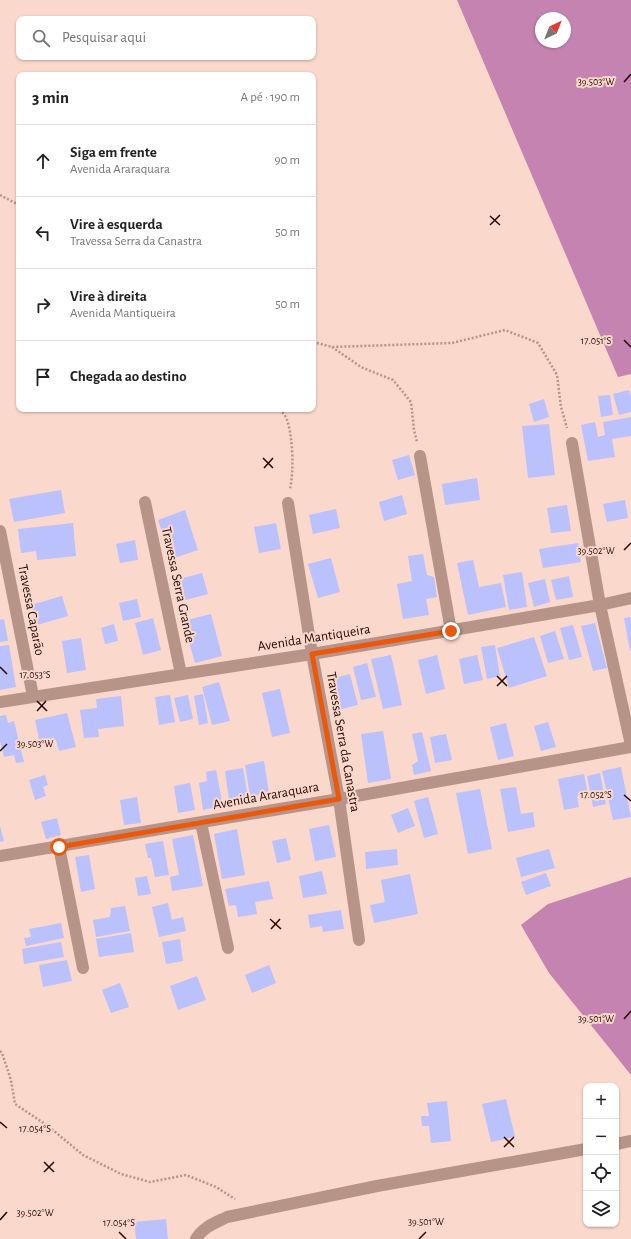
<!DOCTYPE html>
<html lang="pt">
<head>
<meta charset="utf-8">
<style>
	:root { --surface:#fff; --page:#f6f6f6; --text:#222; --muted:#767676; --line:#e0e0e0 }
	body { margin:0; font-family:"Alegreya Sans",sans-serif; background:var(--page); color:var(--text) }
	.controls { position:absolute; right:12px; bottom:12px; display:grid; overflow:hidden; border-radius:8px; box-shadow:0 1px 3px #0004 }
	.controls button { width:36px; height:36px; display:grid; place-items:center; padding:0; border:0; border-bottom:1px solid var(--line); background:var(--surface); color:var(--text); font:20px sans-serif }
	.compass { position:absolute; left:535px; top:12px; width:36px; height:36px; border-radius:50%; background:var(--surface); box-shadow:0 1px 3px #0004; rotate:43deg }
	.stop { position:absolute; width:12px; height:12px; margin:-9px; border:3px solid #ea580c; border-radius:50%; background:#fff }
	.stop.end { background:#ea580c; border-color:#fff; box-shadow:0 1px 4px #0008 }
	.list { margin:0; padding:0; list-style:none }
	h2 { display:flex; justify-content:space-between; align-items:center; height:52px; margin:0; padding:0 16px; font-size:17px }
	h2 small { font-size:13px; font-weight:400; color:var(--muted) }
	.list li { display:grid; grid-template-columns:26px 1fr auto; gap:12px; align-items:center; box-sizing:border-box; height:72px; padding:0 16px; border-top:1px solid var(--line) }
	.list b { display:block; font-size:15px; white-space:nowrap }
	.list p { margin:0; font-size:13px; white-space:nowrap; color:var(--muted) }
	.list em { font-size:13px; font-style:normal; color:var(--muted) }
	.icon { flex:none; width:22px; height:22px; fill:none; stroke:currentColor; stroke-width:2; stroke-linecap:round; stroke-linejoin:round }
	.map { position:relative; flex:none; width:631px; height:1239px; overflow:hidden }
	.search { position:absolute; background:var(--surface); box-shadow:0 1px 3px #0004; left:16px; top:16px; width:300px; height:44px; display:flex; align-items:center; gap:10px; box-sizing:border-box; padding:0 14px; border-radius:8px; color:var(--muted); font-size:15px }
	.panel { position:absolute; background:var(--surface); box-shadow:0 1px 3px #0004; left:16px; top:72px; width:300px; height:340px; border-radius:8px }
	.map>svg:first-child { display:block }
</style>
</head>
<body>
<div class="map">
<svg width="631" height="1239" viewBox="0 0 631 1239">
	<rect width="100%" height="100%" fill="#fbd8cc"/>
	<!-- forest -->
	<path fill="#c483b0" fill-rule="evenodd" d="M457,0h174v374l-13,3zM541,18h24v24h-24z
		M631,877v198l-82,-102 -28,-48 27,-21z"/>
	<!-- building -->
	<path fill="#bac1fd" d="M629,390l2,7v15l-12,3 -6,-21z
		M610,395l3,20 -12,2 -3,-21z
		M544,399l5,18 -15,5 -5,-18z
		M631,417v19l-19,3 3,18 -27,4 -7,-36 14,-3 3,15 7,-2 -2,-13z
		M549,424l6,51 -27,3 -6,-52z
		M409,455l6,20 -17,5 -6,-20z
		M477,478l3,22 -35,5 -3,-21z
		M61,490l4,23 -51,9 -5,-23z
		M402,495l5,19 -23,7 -5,-19z
		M625,500l3,18 -21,4 -4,-18z
		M567,505l4,26 -20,2 -4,-25z
		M336,509l4,19 -27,6 -4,-19z
		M185,510l13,40 -27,9 -13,-39z
		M73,523l3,33 -39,4 -1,-9 -15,2 -3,-24z
		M276,523l5,26 -22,4 -5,-26z
		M135,540l3,20 -18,3 -4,-19z
		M578,543l3,19 -38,6 -4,-19z
		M423,554l4,21 7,2 3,20 -11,2 3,16 -26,4 -6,-35 15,-3 -4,-25z
		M331,558l9,34 -22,6 -10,-34z
		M473,560l6,27 22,-4 5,24 -38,8 -11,-52z
		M522,572l5,35 -18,3 -6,-35z
		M202,573l6,21 -30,8 -6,-21z
		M569,576l4,21 -17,3 -5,-20z
		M545,579l5,23 -16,5 -6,-24z
		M62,596l6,20 -31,9 -6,-20z
		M137,599l4,18 -18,4 -4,-18z
		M211,614l11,42 -27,7 -12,-42z
		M631,617v34h-1l-6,-33z
		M153,618l8,32 -18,5 -8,-32z
		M4,619l4,22 -8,1v-22z
		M595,623l12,45 -14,3 -12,-45z
		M114,624l4,17 -13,3 -4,-16z
		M573,625l9,32 -13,3 -9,-32z
		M555,631l9,28 -16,4 -8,-27z
		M534,637l13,39 -38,12 -12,-40z
		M81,638l5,32 -19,3 -5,-32z
		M9,645l7,42 -16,3v-44z
		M495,645l5,31 -13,3 -6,-32z
		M391,655l11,50 -19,4 -12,-50z
		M437,655l8,34 -19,5 -8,-34z
		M477,655l6,25 -19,4 -5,-25z
		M367,663l9,34 -15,3 -8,-33z
		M350,674l8,31 -20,5 -8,-31z
		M219,682l11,39 -18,4 -10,-38z
		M280,689l10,44 -18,4 -10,-44z
		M203,694l5,29 -9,2 -5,-29z
		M170,695l5,27 -16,3 -4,-28z
		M188,695l5,24 -13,3 -6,-24z
		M121,696l3,30 -26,3 1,8 -15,1 -4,-28 17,-2 -1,-9z
		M67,713l9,34 -17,4 -3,-11 -16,4 -5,-24z
		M6,715l2,8 6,-2 10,41 -8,1 -2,-8 -10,2 -4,-16v-25z
		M548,722l8,25 -15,4 -7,-25z
		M506,723l8,33 -16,4 -8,-33z
		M383,731l8,48 -23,4 -7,-49z
		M422,732l9,39 -17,4 -2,-10 6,-4 -6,-27z
		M446,734l6,26 -17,3 -5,-26z
		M264,761l5,32 -19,3 -5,-31z
		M621,767l10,50 -18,3 -11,-49z
		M243,768l5,29 -19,3 -4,-29z
		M216,770l7,36 -20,4 -4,-27 8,-2 -1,-9z
		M600,773l6,31 -13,3 -6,-31z
		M584,774l4,20 -11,2 2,11 -15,3 -6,-31z
		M45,775l3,10 -5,2 3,9 -11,4 -6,-20z
		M190,783l5,27 -17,3 -4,-27z
		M516,787l5,27 12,-2 2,15 -27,5 -8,-43z
		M480,789l12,60 -24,5 -12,-61z
		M137,797l4,26 -17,2 -4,-25z
		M428,797l10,37 -14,4 -10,-37z
		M408,808l7,18 -17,7 -7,-18z
		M57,818l4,17 -15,4 -5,-17z
		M329,825l7,32 -21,4 -6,-32z
		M0,826l4,15 -4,1z
		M237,829l8,46 -23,4 -8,-45z
		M193,835l10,51 -31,5 -2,-14 9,-2 -7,-36z
		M286,838l5,22 -14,3 -5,-22z
		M163,841l6,34 -14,2 -4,-19h-3l-3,-14z
		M397,849l1,16 -32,4 -1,-17z
		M549,849l6,19 -34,9 -5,-19z
		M89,855l6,34 -14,3 -6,-35z
		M322,871l5,23 -24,4 -4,-22z
		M546,873l5,13 -25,9 -5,-13z
		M410,874l8,40 -44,9 -4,-18 15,-3 -4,-22z
		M147,876l4,18 -13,2 -3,-18z
		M269,881l4,18 -18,3 2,12 -19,3 -2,-12 -7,1 -4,-17z
		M168,903l4,17 11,-3 3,14 -27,6 -7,-30z
		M125,906l5,25 -34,6 -3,-17 17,-3 1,-9z
		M341,910l3,19 -21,3 -1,-6 -12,2 -2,-13z
		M61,923l3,15 -38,8 -2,-8 7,-1 -2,-8z
		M131,933l3,19 -35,5 -3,-18z
		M180,939l3,22 -17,3 -4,-22z
		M61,942l3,15 -40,7 -2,-15z
		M67,960l5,21 -29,6 -4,-22z
		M269,965l7,18 -24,10 -7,-18z
		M197,976l9,24 -28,10 -8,-24z
		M120,983l9,24 -18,6 -9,-23z
		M506,1099l9,38 -24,5 -9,-38z
		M447,1101l4,40 -20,2 -2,-17h-7l-1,-10h8l-2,-13z
		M166,1219l2,20h-32l-2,-17z"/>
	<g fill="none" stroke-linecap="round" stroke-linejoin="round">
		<!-- path -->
		<path stroke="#b59489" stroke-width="2.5" stroke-dasharray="2 2" stroke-linecap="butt" d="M0,195l19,10
			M313,342l19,5 120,-4 53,-13 33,13 19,32 4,32 6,21
			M332,347l29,20 32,13 18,22 3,28 3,12
			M280,409c2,3 6,7 7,11 6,17 7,51 3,69
			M0,1051l2,2 9,27 4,24 33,22 35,29 38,19 29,8 36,-7 30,12 19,12"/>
		<!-- minor -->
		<path stroke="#b89488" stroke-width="12" d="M572,443l28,162 31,140
			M420,456l31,175
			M145,502l36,172
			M288,503l24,151 27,145 20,141
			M0,531l33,165
			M0,702l312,-48 288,-49 31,-7
			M201,823l27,125
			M59,847l24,121
			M0,856l339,-57 292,-52
			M616,1144l15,-3
			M196,1239c7,-12 19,-16 31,-22l150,-31 209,-37"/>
	</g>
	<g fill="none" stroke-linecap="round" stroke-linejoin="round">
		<!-- route -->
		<path stroke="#ea580c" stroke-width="5" d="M59,847l280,-48 -27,-145 139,-23"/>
	</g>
	<!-- ticks -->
	<path fill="none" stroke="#250801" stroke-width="1.5" d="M624,82l7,-8M490,216l10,9M490,225l10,-10M624,340l7,7M263,458l10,10M264,468l9,-10M624,550l7,-7M0,667l7,7M497,676l10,10M497,686l10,-10M37,701l10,10M37,711l9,-10M0,751l7,-7M624,795l7,6M270,919l11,10M271,929l9,-10M624,1019l7,-8M0,1122l7,6M504,1137l10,10M504,1147l10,-10M44,1162l10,10M44,1172l10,-10M0,1220l7,-8M119,1232l7,7M419,1239l7,-7"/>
	<g text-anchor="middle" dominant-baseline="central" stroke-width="4" stroke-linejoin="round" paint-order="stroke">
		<!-- street labels -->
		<g font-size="14" fill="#250801" stroke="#fbd8cc">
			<text transform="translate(178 585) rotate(78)">Travessa Serra Grande</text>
			<text transform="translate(31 610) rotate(79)">Travessa Caparão</text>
			<text transform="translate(314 638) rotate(-9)">Avenida Mantiqueira</text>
			<text transform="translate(343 742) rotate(80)">Travessa Serra da Canastra</text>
			<text transform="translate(266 796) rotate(-10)">Avenida Araraquara</text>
		</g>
	</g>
	<g font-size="10" text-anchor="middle" fill="#250801" stroke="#fbd8cc" stroke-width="4" stroke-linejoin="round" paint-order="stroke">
		<text x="596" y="85">39.503°W</text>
		<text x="596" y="344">17.051°S</text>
		<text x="596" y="554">39.502°W</text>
		<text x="35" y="678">17.053°S</text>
		<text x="35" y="747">39.503°W</text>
		<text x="596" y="798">17.052°S</text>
		<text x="596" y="1022">39.501°W</text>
		<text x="35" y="1132">17.054°S</text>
		<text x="35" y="1216">39.502°W</text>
		<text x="426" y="1225">39.501°W</text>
		<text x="119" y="1226">17.054°S</text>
	</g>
</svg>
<div class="controls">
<button>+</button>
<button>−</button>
<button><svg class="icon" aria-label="locate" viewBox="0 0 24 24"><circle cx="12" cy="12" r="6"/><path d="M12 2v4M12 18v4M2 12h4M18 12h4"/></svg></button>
<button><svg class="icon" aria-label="layers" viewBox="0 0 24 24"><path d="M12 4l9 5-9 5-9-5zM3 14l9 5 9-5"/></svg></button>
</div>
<svg class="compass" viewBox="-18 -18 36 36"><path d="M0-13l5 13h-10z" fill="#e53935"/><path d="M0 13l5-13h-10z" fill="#767676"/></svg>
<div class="stop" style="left:59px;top:847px"></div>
<div class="stop end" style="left:451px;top:631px"></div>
<div class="search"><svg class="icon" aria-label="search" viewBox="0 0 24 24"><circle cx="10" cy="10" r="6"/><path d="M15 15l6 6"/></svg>Pesquisar aqui</div>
<section class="panel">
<h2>3 min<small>A pé · 190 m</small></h2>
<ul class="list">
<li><svg class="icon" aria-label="ahead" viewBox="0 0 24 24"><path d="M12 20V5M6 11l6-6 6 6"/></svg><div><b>Siga em frente</b><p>Avenida Araraquara</p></div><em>90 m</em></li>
<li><svg class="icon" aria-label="left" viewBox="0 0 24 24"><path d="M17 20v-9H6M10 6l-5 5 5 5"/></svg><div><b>Vire à esquerda</b><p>Travessa Serra da Canastra</p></div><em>50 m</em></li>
<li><svg class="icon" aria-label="right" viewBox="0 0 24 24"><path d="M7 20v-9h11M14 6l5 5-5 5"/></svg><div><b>Vire à direita</b><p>Avenida Mantiqueira</p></div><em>50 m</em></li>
<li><svg class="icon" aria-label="arrive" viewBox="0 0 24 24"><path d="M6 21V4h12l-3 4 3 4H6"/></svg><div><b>Chegada ao destino</b></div></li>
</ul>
</section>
</div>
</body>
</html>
